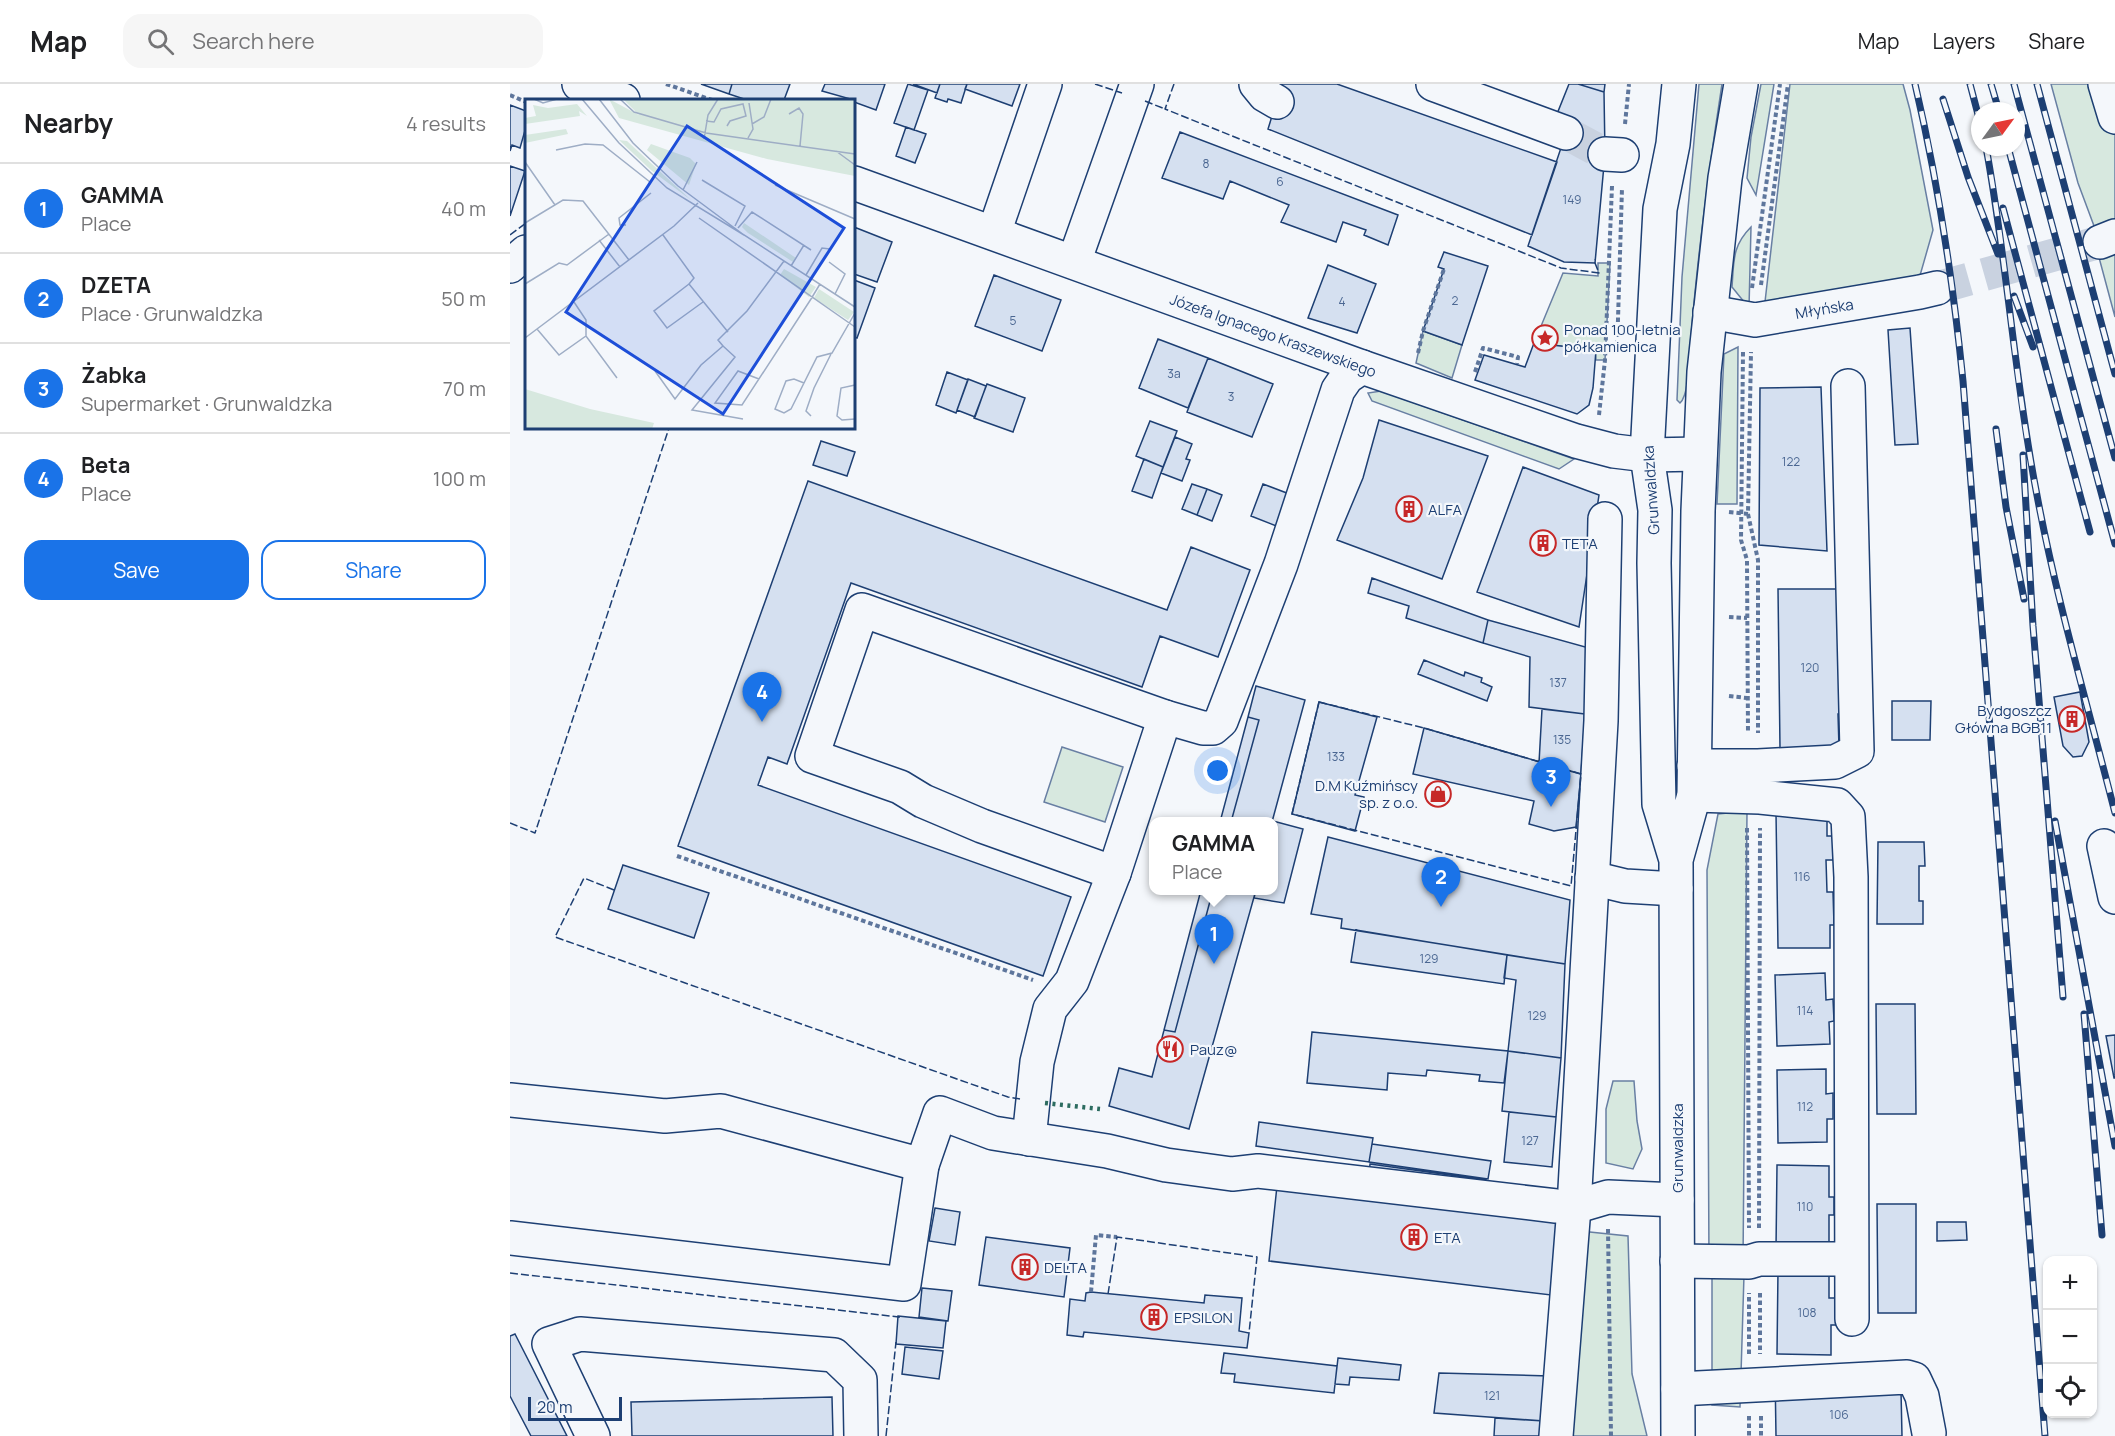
<!DOCTYPE html>
<html lang="en">
<head>
<meta charset="utf-8">
<style>
	:root { --surface:#fff; --page:#f6f6f6; --text:#202124; --muted:#757577; --line:#e0e0e0; --accent:#1a73e8 }
	body { margin:0; font-family:Manrope,sans-serif; background:var(--page); color:var(--text) }
	.controls { position:absolute; right:18px; bottom:18px; display:grid; overflow:hidden; border-radius:12px; box-shadow:0 2px 4px #0004 }
	.controls button { width:54px; height:54px; display:grid; place-items:center; padding:0; border:0; border-bottom:2px solid var(--line); background:var(--surface); color:var(--text); font:30px sans-serif }
	.compass { position:absolute; left:1461px; top:18px; width:54px; height:54px; border-radius:50%; background:var(--surface); box-shadow:0 2px 4px #0004; rotate:57deg }
	.scale { position:absolute; left:18px; bottom:15px; width:94px; box-sizing:border-box; padding-left:6px; border:3px solid #1d3f73; border-top:0; font-size:16px; line-height:21px; white-space:nowrap; color:#1d3f73; -webkit-text-stroke:4px #f4f7fb; paint-order:stroke }
	.you { position:absolute; left:708px; top:687px; width:21px; height:21px; margin:-15px; border:4px solid #fff; border-radius:50%; background:#1a73e8; box-shadow:0 0 0 9px #1a73e833 }
	.badge { display:grid; place-items:center; width:39px; height:39px; border-radius:50%; background:var(--accent); color:#fff; font-size:20px; font-weight:700 }
	.pin { position:absolute; translate:-50% -50px; filter:drop-shadow(0 2px 3px #0008) }
	.pin::after { content:''; position:absolute; top:32px; width:21px; height:18px; background:inherit; clip-path:polygon(0 0,100% 0,50% 100%) }
	.popup { position:absolute; left:639px; top:733px; width:129px; height:78px; box-sizing:border-box; display:grid; place-content:center; border-radius:12px; background:var(--surface); filter:drop-shadow(0 2px 4px #0005); font-size:20px; white-space:nowrap; color:var(--muted) }
	.popup b { font-size:22px; color:var(--text) }
	.popup::after { content:''; position:absolute; left:50%; top:100%; margin-left:-12px; border:12px solid transparent; border-top-color:var(--surface) }
	.list { margin:0; padding:0; list-style:none }
	h2 { display:flex; justify-content:space-between; align-items:center; height:78px; margin:0; padding:0 24px; font-size:26px }
	h2 small { font-size:20px; font-weight:400; color:var(--muted) }
	.list li { display:grid; grid-template-columns:39px 1fr auto; gap:18px; align-items:center; box-sizing:border-box; height:90px; padding:0 24px; border-top:2px solid var(--line) }
	.list b { display:block; font-size:22px; white-space:nowrap }
	.list p { margin:0; font-size:20px; white-space:nowrap; color:var(--muted) }
	.list em { font-size:20px; font-style:normal; color:var(--muted) }
	.actions { display:flex; gap:12px; padding:18px 24px }
	.actions a { flex:1; padding:14px 0; border:2px solid var(--accent); border-radius:18px; text-align:center; font-size:21px; color:var(--accent) }
	.actions .main { background:var(--accent); color:#fff }
	.icon { flex:none; width:33px; height:33px; fill:none; stroke:currentColor; stroke-width:2; stroke-linecap:round; stroke-linejoin:round }
	.map { position:relative; flex:none; width:1605px; height:1352px; overflow:hidden }
	header { display:flex; align-items:center; gap:36px; box-sizing:border-box; height:84px; padding:0 30px; background:var(--surface); border-bottom:2px solid var(--line) }
	header strong { font-size:28px }
	nav { display:flex; gap:33px; margin-inline-start:auto; font-size:21px }
	.search { width:420px; height:54px; background:var(--page); display:flex; align-items:center; gap:15px; box-sizing:border-box; padding:0 21px; border-radius:18px; color:var(--muted); font-size:22px }
	main { display:flex }
	aside { flex:1; background:var(--surface) }
	.map>svg:first-child { display:block }
</style>
</head>
<body>
<header>
<strong>Map</strong>
<div class="search"><svg class="icon" aria-label="search" viewBox="0 0 24 24"><circle cx="10" cy="10" r="6"/><path d="M15 15l6 6"/></svg>Search here</div>
<nav><a>Map</a><a>Layers</a><a>Share</a></nav>
</header>
<main>
<aside>
<h2>Nearby<small>4 results</small></h2>
<ul class="list">
<li><span class="badge">1</span><div><b>GAMMA</b><p>Place</p></div><em>40 m</em></li>
<li><span class="badge">2</span><div><b>DZETA</b><p>Place · Grunwaldzka</p></div><em>50 m</em></li>
<li><span class="badge">3</span><div><b>Żabka</b><p>Supermarket · Grunwaldzka</p></div><em>70 m</em></li>
<li><span class="badge">4</span><div><b>Beta</b><p>Place</p></div><em>100 m</em></li>
</ul>
<div class="actions"><a class="main">Save</a><a>Share</a></div>
</aside>
<div class="map">
<svg width="1605" height="1352" viewBox="0 0 1605 1352">
	<rect width="100%" height="100%" fill="#f4f7fb"/>
	<!-- green -->
	<path fill="#d7e8df" stroke="#687fa3" stroke-width="1.5" d="M1189,0h23c-13,84 -24,168 -31,252 -2,16 -1,58 -11,67l-3,-3 5,-123z
		M1251,0h13l-18,111 -9,-17 4,-41z
		M1280,0h113l7,26 23,120 -16,56 -155,42z
		M1541,0h64v233l-18,-67 3,-8 -22,-59z
		M1241,143l-2,81 -17,-21c2,-26 0,-41 19,-60z
		M1088,179h12l-5,97h-9l-1,-10 -61,-7 29,-70 35,3z
		M913,247l39,14 -10,33 -36,-15z
		M1228,263l-1,157h-20l7,-150z
		M871,307l14,5 179,63 -15,10 -187,-68 -4,-8z
		M552,663l61,20 -18,55 -61,-20z
		M1237,727l-4,451h-34l-2,-392 11,-56z
		M1103,997h21l3,40 5,28 -9,20 -27,-6v-54z
		M1070,1147l48,5 4,138 15,62h-83z
		M1234,1191l-4,132 -28,-2v-127z"/>
	<!-- building -->
	<path fill="#d5e0f0" stroke="#1d3f73" stroke-width="1.5" d="M191,0h31l-3,10z
		M222,0h58l-6,16h-37l-18,-6z
		M315,0h60l-9,26 -22,-8v-2l-32,-9z
		M398,0l20,6 -14,40 -20,-7z
		M403,0h27l-3,9z
		M430,0h27l-6,19 -13,-4 -1,3 -12,-4z
		M457,0h53l-8,22 -47,-17z
		M772,0h55l220,78 -25,73 -264,-106z
		M1059,0h9l26,8 1,62 -10,109 -31,-1 -36,-16 38,-113 -11,-14z
		M1068,0h27l-1,8z
		M0,21l16,6v16l-6,21 -8,-3 -2,6z
		M396,43l20,7 -11,29 -19,-7z
		M670,48l218,83 -10,30 -24,-10 2,-5 -23,-8 -7,20 -55,-20 8,-17 -59,-24 -7,18 -61,-21z
		M0,82l15,5 -15,45z
		M344,143l38,15 -15,40 -23,-8z
		M934,168l44,14 -26,79 -39,-14 21,-62 -6,-2z
		M818,181l48,19 -19,49 -49,-15z
		M484,191l67,25 -19,51 -67,-25z
		M344,196l21,8 -18,50 -3,-1z
		M1400,244l8,116 -23,1 -7,-115z
		M648,255l50,19 -20,50 -49,-20z
		M1024,259l62,7 -3,38 -4,17 -12,9 -102,-34 9,-25 41,12z
		M698,274l65,26 -21,53 -65,-25z
		M437,288l21,8 -12,33 -20,-8z
		M458,295l18,7 -11,31 -18,-7z
		M477,300l38,14 -12,34 -39,-14z
		M1311,303l6,164 -68,-6 1,-157z
		M869,336l109,36 -46,123 -105,-39 26,-62z
		M640,337l27,10 -14,36 -27,-11z
		M665,353l17,7 -6,15 4,1 -8,21 -21,-8z
		M311,357l34,11 -8,24 -34,-11z
		M634,375l19,8 -11,31 -20,-7z
		M1013,383l76,28 -20,132 -102,-35z
		M298,397l359,129 24,-63 59,23 -32,87 -58,-21 -18,51 -291,-104 -64,181 -19,-7 -10,28 313,112 -28,79 -365,-130z
		M682,400l15,5 -10,26 -15,-6z
		M753,400l29,11 -13,32 -28,-11z
		M697,405l15,6 -10,26 -15,-6z
		M862,494l116,42 -5,23 -77,-25 3,-12 -41,-13z
		M1268,505h59v32h4l1,93h-4l1,33 -59,1z
		M978,536l101,28 -4,66 -56,-7 1,-50 -47,-14z
		M914,576l40,16 1,-4 17,6 -1,4 11,5 -5,14 -69,-27z
		M746,602l49,14 -33,122h-41l28,-102 -11,-3z
		M1570,608l9,50 -7,14 -9,1 -10,-11 -9,-49z
		M1382,617h39l-1,39h-38z
		M809,618l58,15 -22,78 9,2 -9,34 -63,-17z
		M1032,625l43,5 -4,60 -42,-11z
		M738,633l11,3 -28,102h-11z
		M914,644l157,46 -5,53 -22,4 -25,-7 5,-23 -121,-27z
		M1317,728v24h6v24h-7l1,32h6l1,33h-4v23h-52l-2,-135z
		M763,737l30,8 -19,74 -30,-5 2,-8h18z
		M818,753l242,63 -5,64 -224,-36 1,-9 -31,-5z
		M1368,758h46l1,24h-6v35h4v23h-46z
		M113,781l86,28 -15,45 -86,-29z
		M691,806h12l-38,142 -11,-2z
		M703,806h43l-67,239 -80,-23 10,-38 33,9 12,-47 11,2z
		M846,846l151,25 -3,29 -153,-22z
		M997,871l58,9 -4,94 -53,-7 8,-71 -12,-2z
		M1315,889l1,27 7,-1 1,22 -5,1 1,22 -53,2 -2,-71z
		M1366,920h39l1,110h-39z
		M802,948l196,19 -4,32 -25,-2 1,-6 -53,-5 -1,6 -38,-3 -1,17 -80,-7z
		M1605,951v43h-1l-8,-42z
		M998,967l53,7 -5,59 -54,-6z
		M1316,985v25l7,-1v26h-6v23l-49,1 -1,-73z
		M999,1028l47,5 -4,50 -48,-5z
		M749,1038l114,16 -4,24 -113,-16z
		M862,1060l119,17 -3,18 -119,-17z
		M860,1080l116,16 -1,15 -116,-20z
		M1267,1081l52,1v31h5v18h-5v34h-53z
		M767,1102l282,32 -8,77 -282,-34z
		M1367,1120h39v109h-38z
		M425,1124l25,4 -5,33 -26,-4z
		M1427,1138h29l1,18 -30,1z
		M476,1153l84,11 -6,49 -85,-12z
		M1268,1186l51,1v27h7v27h-5v30l-54,-1z
		M412,1204l30,3 -4,30 -29,-4z
		M581,1208l113,11 1,-8 37,3 -3,33 10,2 -2,15 -163,-16 -1,5 -16,-2 3,-36 15,2 1,-8z
		M388,1232l48,5 -3,27 -47,-4z
		M5,1250l52,102h-36l-21,-40v-60z
		M395,1263l38,4 -4,28 -37,-5z
		M714,1269l113,13 -3,27 -100,-11 1,-8 -14,-1z
		M828,1274l63,7 -2,15 -49,-3 -1,8 -14,-1z
		M1265,1287l126,20 1,45h-126z
		M929,1289l110,3 -5,45 -110,-8z
		M322,1313l1,39h-201l-1,-34z
		M985,1334l49,3v15h-50z"/>
	<g fill="none" stroke-linecap="round" stroke-linejoin="round">
		<!-- minor-tunnel -->
		<path stroke="#c9d2e0" stroke-width="33" stroke-dasharray="33 16" stroke-linecap="butt" d="M1056,49l39,21
			M1427,204l163,-46"/>
		<!-- minor casing -->
		<g stroke="#1d3f73" stroke-width="36">
			<g id="minor">
				<path d="M69,0l44,16"/>
				<path d="M746,0l9,11 12,7"/>
				<path d="M923,0l133,49"/>
				<path d="M1595,0l10,33"/>
				<path d="M1095,70l17,1"/>
				<path id="s1" d="M344,99l508,184 214,74 38,10 33,4 53,-1"/>
				<path d="M484,149l51,-149"/>
				<path d="M1590,158l15,-6"/>
				<path d="M564,178l63,-178"/>
				<path d="M0,182l16,-14"/>
				<path id="s2" d="M1200,228l45,8 165,-28 17,-4"/>
				<path d="M1184,682h64l77,-4 22,-11 -9,-365"/>
				<path d="M1184,711l66,2 77,8 11,12 3,60 1,442"/>
				<path d="M1594,762l11,51"/>
				<path d="M604,789l-132,-47 -59,-25 -23,-14 -88,-31 50,-146 303,107"/>
				<path d="M1082,794l33,8 51,3"/>
				<path d="M0,1016l155,16 56,-5 201,54 18,-52 53,20 114,18 59,14 66,9 26,-3 298,35 18,1 34,-10 69,3"/>
				<path d="M519,1055l8,-77 13,-53 22,-28 42,-108 51,-156 38,11h10l8,-7 60,-157 57,-174 9,-13 15,-10"/>
				<path d="M0,1154l394,46 18,-119"/>
				<path d="M1167,1177l72,1 10,-3h92"/>
				<path d="M1168,1305l229,-12 7,2 8,17 7,37"/>
				<path d="M83,1352l-44,-92 31,-10 254,21 26,25 1,56"/>
				<path d="M1046,1352l18,-229 27,-486 4,-202"/>
			</g>
		</g>
		<!-- major casing -->
		<g stroke="#1d3f73" stroke-width="36">
			<path id="major" d="M1166,776l-17,-56 -5,-241 1,-53 -8,-55 13,-246 13,-65 6,-60
				M1168,1352l-2,-576 18,-65 4,-284 6,-139 21,-194 16,-94"/>
		</g>
		<!-- path -->
		<path stroke="#5e769c" stroke-width="4" stroke-dasharray="4.5 3" stroke-linecap="butt" d="M156,0l46,16
			M0,11l16,7
			M1115,40l4,-40
			M1251,201l27,-201
			M1242,204l28,-204
			M1107,268l5,-164
			M1233,268l-2,188 6,20 1,173
			M908,269l5,-22 21,-62
			M965,288l8,-24 35,9 -1,7
			M1089,331l6,-55 7,-174
			M1219,428l19,2 3,-162
			M1238,430l10,46v173
			M1219,533l18,1
			M1219,612l18,2
			M1237,744l2,400
			M167,772l356,124
			M1249,1144l1,-400
			M1098,1145l3,207
			M581,1208l5,-57 21,2
			M1250,1209v61
			M1239,1270v-61
			M1239,1332v20
			M1251,1332v20"/>
		<!-- minor -->
		<use href="#minor" stroke="#f4f7fb" stroke-width="33"/>
		<!-- major -->
		<use href="#major" stroke="#f4f7fb" stroke-width="33"/>
		<!-- rail casing -->
		<g stroke="#1d3f73" stroke-width="7">
			<path id="rail" d="M1405,0c23,98 38,197 48,297l82,1055
				M1460,0l10,38
				M1481,0l8,27
				M1504,0l101,374
				M1527,0l78,290
				M1433,15l25,78 30,77
				M1476,63c21,114 28,229 50,343 20,109 52,216 79,323
				M1498,63l107,397
				M1493,124l87,324
				M1504,212l19,51
				M1486,345l10,78 18,92
				M1513,371l10,171 30,371
				M1545,737l60,325
				M1574,930l18,221"/>
		</g>
		<!-- rail -->
		<use href="#rail" stroke="#f4f7fb" stroke-width="4.5" stroke-dasharray="14" stroke-linecap="butt"/>
		<!-- hedge -->
		<path stroke="#2c6c60" stroke-width="4.5" stroke-dasharray="3 4.5" stroke-linecap="butt" d="M535,1019l55,6"/>
		<!-- fence -->
		<path stroke="#1d3f73" stroke-width="1.5" stroke-dasharray="8 3" stroke-linecap="butt" d="M585,0l27,9
			M664,0l-9,25 396,159 38,5 -4,-10v-4
			M635,17l20,8 1,-2
			M0,151l16,-12
			M809,618l105,26 157,46 -10,112 -279,-72z
			M0,739l25,10 134,-405
			M104,806l-30,-12 -29,59 453,160 12,2
			M0,1189l389,44v1
			M598,1210l9,-57 140,20 -8,76
			M376,1352l10,-94"/>
	</g>
	<!-- icons -->
	<defs>
		<g id="sight-ring" transform="scale(1.35)"><circle r="9.5" fill="#f4f7fb" stroke="#c62828" stroke-width="1.5"/><path d="M0-6L1.8-2.2L6-1.7L2.9 1.2L3.7 5.4L0 3.3L-3.7 5.4L-2.9 1.2L-6-1.7L-1.8-2.2Z" fill="#c62828"/></g>
		<g id="building-ring" transform="scale(1.35)"><circle r="9.5" fill="#f4f7fb" stroke="#c62828" stroke-width="1.5"/><path d="M-4-6H4V6H1V3H-1V6H-4ZM-2.5-4.3h1.7v1.8h-1.7ZM.8-4.3h1.7v1.8H.8ZM-2.5-1h1.7V.8h-1.7ZM.8-1h1.7V.8H.8Z" fill="#c62828"/></g>
		<g id="shop-ring" transform="scale(1.35)"><circle r="9.5" fill="#f4f7fb" stroke="#c62828" stroke-width="1.5"/><path d="M-5-2.5h2.3a2.7 3.5 0 0 1 5.4 0H5L5.5 6h-11ZM-1.5-2.5h3a1.5 2.3 0 0 0-3 0Z" fill="#c62828"/></g>
		<g id="restaurant-ring" transform="scale(1.35)"><circle r="9.5" fill="#f4f7fb" stroke="#c62828" stroke-width="1.5"/><path d="M-5-6h1v4h1v-4h1v4h1v-4h1v5L-1.5 .5V6h-2V.5L-5-1ZM5-6V6H3V1.5H1.5Q1.5-4 5-6Z" fill="#c62828"/></g>
	</defs>
	<g fill-rule="evenodd">
		<use href="#sight-ring" x="1035" y="254"/>
		<use href="#building-ring" x="899" y="425"/>
		<use href="#building-ring" x="1033" y="459"/>
		<use href="#building-ring" x="1562" y="635"/>
		<use href="#shop-ring" x="928" y="710"/>
		<use href="#restaurant-ring" x="660" y="965"/>
		<use href="#building-ring" x="904" y="1153"/>
		<use href="#building-ring" x="515" y="1183"/>
		<use href="#building-ring" x="644" y="1233"/>
	</g>
	<g text-anchor="middle" dominant-baseline="central" stroke-width="4.5" stroke-linejoin="round" paint-order="stroke">
		<!-- number labels -->
		<g font-size="12" fill="#4b6792">
			<text x="696" y="79">8</text>
			<text x="770" y="97">6</text>
			<text x="1062" y="115">149</text>
			<text x="945" y="216">2</text>
			<text x="832" y="217">4</text>
			<text x="503" y="236">5</text>
			<text x="664" y="289">3a</text>
			<text x="721" y="312">3</text>
			<text x="1281" y="377">122</text>
			<text x="1300" y="583">120</text>
			<text x="1048" y="598">137</text>
			<text x="1052" y="655">135</text>
			<text x="826" y="672">133</text>
			<text x="1292" y="792">116</text>
			<text x="919" y="874">129</text>
			<text x="1295" y="926">114</text>
			<text x="1027" y="931">129</text>
			<text x="1295" y="1022">112</text>
			<text x="1020" y="1056">127</text>
			<text x="1295" y="1122">110</text>
			<text x="1297" y="1228">108</text>
			<text x="982" y="1311">121</text>
			<text x="1329" y="1330">106</text>
		</g>
		<!-- street labels -->
		<g font-size="15" fill="#1d3f73" stroke="#f4f7fb">
			<text stroke="none"><textPath href="#s2" startOffset="116">Młyńska</textPath></text>
			<text stroke="none"><textPath href="#s1" startOffset="446">Józefa Ignacego Kraszewskiego</textPath></text>
			<text transform="translate(1141 406) rotate(-94)">Grunwaldzka</text>
			<text transform="translate(1167 1064) rotate(-90)">Grunwaldzka</text>
		</g>
		<!-- poi labels -->
		<g font-size="15" fill="#1d3f73" stroke="#f4f7fb" text-anchor="start">
			<text x="1054" y="245">Ponad 100-letnia<tspan x="1054" dy="17">półkamienica</tspan></text>
			<text x="918" y="425">ALFA</text>
			<text x="1052" y="459">TETA</text>
			<text x="1542" y="626" text-anchor="end">Bydgoszcz<tspan x="1542" dy="17">Główna BGB11</tspan></text>
			<text x="908" y="701" text-anchor="end">D.M Kuźmińscy<tspan x="908" dy="17">sp. z o.o.</tspan></text>
			<text x="680" y="965">Pauz@</text>
			<text x="924" y="1153">ETA</text>
			<text x="534" y="1183">DELTA</text>
			<text x="664" y="1233">EPSILON</text>
		</g>
	</g>
	<!-- overview -->
	<g transform="translate(15 15)">
		<rect width="330" height="330" fill="#f4f7fb"/>
		<path d="M84,0l30,16 -16,-16h232v77l-88,-17 -148,-41zM52,5l10,12 -8,-5 1,5 -55,8v-6l11,-2 -3,-11 15,3zM41,30l2,5 -43,9v-8zM94,41l8,1 64,59 -39,-29zM126,45l39,14 6,6 -7,21 -42,-35zM219,124l52,35 -3,4 -45,-29 -6,-6zM259,170l32,18 -7,10 -29,-22zM294,190l35,23 -6,8 -34,-22zM0,290l65,20 64,14 -2,6h-127z" fill="#d7e8df"/>
		<path fill="none" stroke="#9eadc5" stroke-width="1.5" d="M9,0l9,4 14,-4M57,0l37,44 48,45 77,47M74,0l34,44 45,43 66,49 111,72M95,0l14,13 72,21 149,21M264,15l10,-6 4,6 -3,32M181,22l8,1 7,-13 22,-5 3,12 -16,5 -3,5M227,25l12,-7 7,-18M223,39l5,-9 -4,-26M179,40l4,-24 10,-16M31,51l29,-6 18,1 47,37 4,-5M311,52l19,14M0,63l30,43M177,81l43,26 -10,20M250,86l80,34M158,91l14,-28M174,119l156,109M0,124l38,-23 20,1 46,59M101,126h-6l-1,-7 32,-25M213,129l14,-16 59,38M138,136l31,43 -5,6 39,48M74,141l21,27M304,163l16,12 -10,20M266,167l13,-21M281,176l16,-27 8,1M0,185l34,-21 8,2 42,-31M164,185l-35,27 13,17 36,-26M49,203l12,18v16M12,230l22,26 27,-19 31,42M0,239l149,-112 24,-23M198,247l12,11 -43,53 51,9M130,272l20,28 26,-34 22,-19 -5,-6 29,-29 37,-50M234,280l-21,-8 -23,32 27,2 69,-106 9,-15M279,284l-10,-4 -8,2 -11,28 9,4 7,-4 26,-52 15,-4 23,-40M330,286l-14,3 -4,28 5,4 13,-1M286,317l-5,-5 8,-23 17,-34"/>
		<path fill="#1d4ed8" fill-opacity="0.15" stroke="#1d4ed8" stroke-width="3" d="M162,27l157,102 -121,186 -157,-102z"/>
		<rect width="330" height="330" fill="none" stroke="#1d3f73" stroke-width="3"/>
	</g>
</svg>
<div class="controls">
<button>+</button>
<button>−</button>
<button><svg class="icon" aria-label="locate" viewBox="0 0 24 24"><circle cx="12" cy="12" r="6"/><path d="M12 2v4M12 18v4M2 12h4M18 12h4"/></svg></button>
</div>
<svg class="compass" viewBox="-18 -18 36 36"><path d="M0-13l5 13h-10z" fill="#e53935"/><path d="M0 13l5-13h-10z" fill="#757577"/></svg>
<div class="scale">20 m</div>
<div class="you"></div>
<div class="pin badge" style="left:704px;top:880px">1</div>
<div class="popup"><b>GAMMA</b>Place</div>
<div class="pin badge" style="left:931px;top:823px">2</div>
<div class="pin badge" style="left:1041px;top:723px">3</div>
<div class="pin badge" style="left:252px;top:638px">4</div>
</div>
</main>
</body>
</html>
